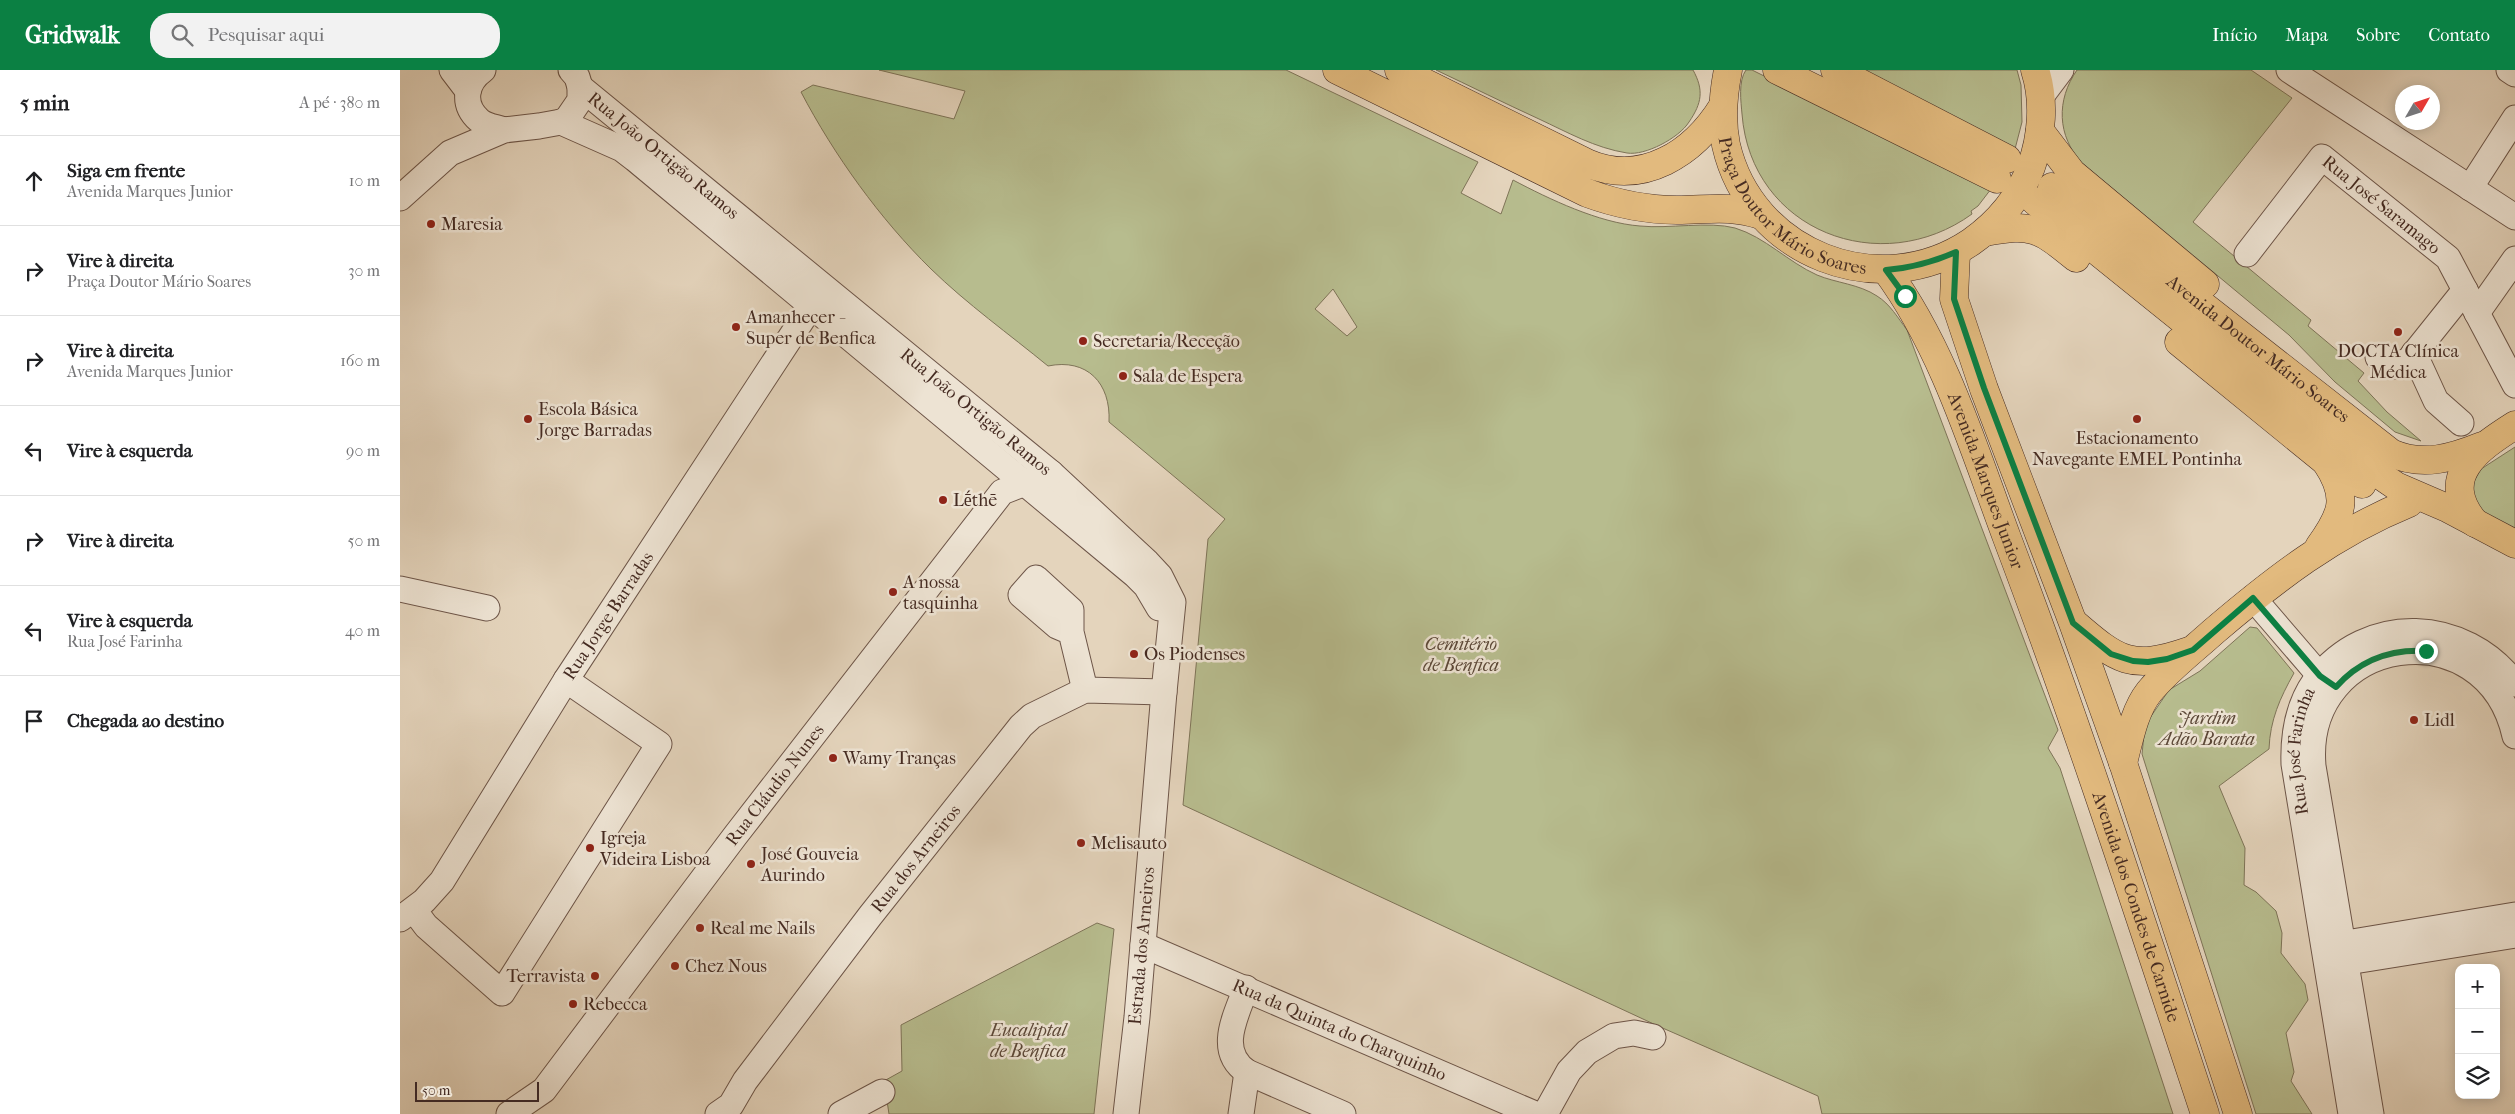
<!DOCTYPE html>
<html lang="pt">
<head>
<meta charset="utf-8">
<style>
	:root { --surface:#fff; --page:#f2f2f2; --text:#202124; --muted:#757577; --line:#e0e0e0; --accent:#0b8043 }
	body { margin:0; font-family:"IM FELL French Canon",serif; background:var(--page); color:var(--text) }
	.controls { position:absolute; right:15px; bottom:15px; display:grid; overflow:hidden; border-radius:10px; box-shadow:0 2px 12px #0003 }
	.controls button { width:45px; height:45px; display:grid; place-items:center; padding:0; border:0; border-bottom:1px solid var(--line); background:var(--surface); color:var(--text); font:25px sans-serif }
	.compass { position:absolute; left:1995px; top:15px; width:45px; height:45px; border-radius:50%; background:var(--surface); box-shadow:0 2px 12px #0003; rotate:51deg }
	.scale { position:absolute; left:15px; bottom:12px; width:124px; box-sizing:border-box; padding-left:5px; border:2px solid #452b22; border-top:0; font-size:14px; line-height:18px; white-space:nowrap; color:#452b22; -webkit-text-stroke:4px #ede3d3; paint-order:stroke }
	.stop { position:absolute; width:15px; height:15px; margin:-11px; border:4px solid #0b8043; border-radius:50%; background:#fff }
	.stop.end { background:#0b8043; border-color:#fff; box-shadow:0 1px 5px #0008 }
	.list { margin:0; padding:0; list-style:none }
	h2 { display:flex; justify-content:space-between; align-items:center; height:65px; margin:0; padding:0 20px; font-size:21px }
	h2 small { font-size:16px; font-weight:400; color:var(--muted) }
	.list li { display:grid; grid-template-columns:32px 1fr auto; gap:15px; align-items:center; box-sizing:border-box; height:90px; padding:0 20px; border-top:1px solid var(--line) }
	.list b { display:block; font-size:19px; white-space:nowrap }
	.list p { margin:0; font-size:16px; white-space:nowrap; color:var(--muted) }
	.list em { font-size:16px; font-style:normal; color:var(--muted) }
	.icon { flex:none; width:28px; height:28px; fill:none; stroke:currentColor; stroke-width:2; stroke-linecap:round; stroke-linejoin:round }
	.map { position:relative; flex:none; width:2115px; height:1044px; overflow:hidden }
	header { display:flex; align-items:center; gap:30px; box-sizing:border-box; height:70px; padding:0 25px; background:var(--accent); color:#fff }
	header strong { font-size:24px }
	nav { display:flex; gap:28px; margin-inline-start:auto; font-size:18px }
	.search { width:350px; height:45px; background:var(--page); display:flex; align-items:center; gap:12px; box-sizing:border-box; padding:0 18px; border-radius:20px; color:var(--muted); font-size:19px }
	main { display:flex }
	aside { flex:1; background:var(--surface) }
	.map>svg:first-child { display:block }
</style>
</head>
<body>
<header>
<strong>Gridwalk</strong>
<div class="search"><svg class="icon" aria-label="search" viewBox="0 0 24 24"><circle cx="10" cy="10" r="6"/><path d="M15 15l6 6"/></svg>Pesquisar aqui</div>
<nav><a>Início</a><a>Mapa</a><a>Sobre</a><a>Contato</a></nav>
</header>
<main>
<aside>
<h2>5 min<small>A pé · 380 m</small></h2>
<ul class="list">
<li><svg class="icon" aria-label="ahead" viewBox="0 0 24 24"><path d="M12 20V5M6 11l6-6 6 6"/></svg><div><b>Siga em frente</b><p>Avenida Marques Junior</p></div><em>10 m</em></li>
<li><svg class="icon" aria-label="right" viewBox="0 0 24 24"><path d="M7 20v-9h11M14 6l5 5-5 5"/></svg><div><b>Vire à direita</b><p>Praça Doutor Mário Soares</p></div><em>30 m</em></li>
<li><svg class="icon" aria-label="right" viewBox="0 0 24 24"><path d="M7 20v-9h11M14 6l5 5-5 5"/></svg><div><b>Vire à direita</b><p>Avenida Marques Junior</p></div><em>160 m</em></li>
<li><svg class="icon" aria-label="left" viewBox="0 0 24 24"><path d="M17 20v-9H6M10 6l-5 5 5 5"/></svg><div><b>Vire à esquerda</b></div><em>90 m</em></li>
<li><svg class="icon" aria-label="right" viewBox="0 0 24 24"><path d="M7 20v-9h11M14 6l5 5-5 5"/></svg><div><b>Vire à direita</b></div><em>50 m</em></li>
<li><svg class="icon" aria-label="left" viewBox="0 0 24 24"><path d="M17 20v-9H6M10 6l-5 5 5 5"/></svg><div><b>Vire à esquerda</b><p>Rua José Farinha</p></div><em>40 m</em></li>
<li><svg class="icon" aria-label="arrive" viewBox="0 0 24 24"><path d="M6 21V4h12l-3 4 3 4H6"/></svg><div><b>Chegada ao destino</b></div></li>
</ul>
</aside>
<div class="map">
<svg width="2115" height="1044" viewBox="0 0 2115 1044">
	<rect width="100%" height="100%" fill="#e4d4bc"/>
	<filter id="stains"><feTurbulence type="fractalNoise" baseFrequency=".004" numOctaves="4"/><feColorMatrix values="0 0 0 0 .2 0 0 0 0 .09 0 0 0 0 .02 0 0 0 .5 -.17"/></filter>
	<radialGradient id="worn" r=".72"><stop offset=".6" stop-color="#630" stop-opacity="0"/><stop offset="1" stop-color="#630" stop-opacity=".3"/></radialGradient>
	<!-- green -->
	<path fill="#b7bc8e" stroke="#7e7458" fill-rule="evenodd" d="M479,0h407l192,92 -17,31 40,21 12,-34c36,19 86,43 127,46 28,3 69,-5 95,2 30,9 53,34 82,47 19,8 42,9 60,21 13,8 21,22 30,34l151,400 -10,18 12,20 113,346h-351l-4,-18 -160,-70 -475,-221 25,-266 17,-20 -116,-97c2,-39 -22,-64 -61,-56 -39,-32 -81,-62 -117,-97 -51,-50 -97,-114 -130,-177l12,-7 141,34 11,-28zM933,219l24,38 -10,9 -32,-27z
		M1036,0h257c11,20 9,33 -4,52 -10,16 -44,34 -62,31 -32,-5 -60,-21 -88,-34 -35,-16 -69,-33 -103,-49z
		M1346,0h6l239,119 -13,17 -7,5 1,3c-91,66 -221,17 -230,-100 -1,-12 -4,-33 4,-44z
		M1461,0h156l4,15 1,37 -7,27z
		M1677,0h174l41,28 -99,124 118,98 -3,6 56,47 -6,8 29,31 34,29 -26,-9 -60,-50 -46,-47 -207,-172c-25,-27 -26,-63 -5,-93z
		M2115,377v85l-33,-19 -8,-14 -1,-16 8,-14z
		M1850,557l7,1 37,45c-14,25 -24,47 -25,76l-50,37 26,62 -1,37 12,7 20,19 6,22 -1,20 24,31 3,16 -22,33 8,39 -3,9 21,33h-56l-114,-360 3,-29 24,-35 31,-19z
		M697,853l17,6 -20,185h-205l-5,-33 18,-10 -1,-46z"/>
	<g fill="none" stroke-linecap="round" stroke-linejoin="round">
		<!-- minor casing -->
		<g stroke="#6d5548" stroke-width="27">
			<g id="minor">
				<path d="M52,0l16,21"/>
				<path d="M83,0c-17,12 -22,34 -4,50 6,6 17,7 25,10"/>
				<path d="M1889,0l226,147"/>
				<path d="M2109,0l6,4"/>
				<path id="s1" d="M180,17l471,386 96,89 13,14 13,26 -9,90 -27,325 -11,97"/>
				<path d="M1640,28l21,-28"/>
				<path d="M161,52l61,27 13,10 500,416 11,11 13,22"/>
				<path d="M2070,118l45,-70"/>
				<path d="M0,128l50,-45 54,-23 35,-4 22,-4 6,-3 13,-19v-13l-3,-10 -6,-7"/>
				<path id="s2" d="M1847,184l75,-97 126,101 67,127"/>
				<path d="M2077,243l38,-54"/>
				<path d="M2014,283l22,48 25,22"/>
				<path d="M1978,287l17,9 14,-6 56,-70"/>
				<path d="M0,519l87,19"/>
				<path d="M1853,528l67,78 12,8"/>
				<path d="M671,562l-14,-6 -36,-31 15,-17 35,32v22l14,58"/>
				<path d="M14,840l12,16 76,67 157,-249 -93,-64"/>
				<path id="s3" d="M0,849l24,-18 18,-20 124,-201 253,-386"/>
				<path id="s4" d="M743,875l392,169"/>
				<path d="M1928,876l187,-31"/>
				<path d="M1929,895l186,-30"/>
				<path d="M846,918c-10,28 -30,63 1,84l96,42"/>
				<path id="s5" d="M109,1044l35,-24 191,-254 267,-344 49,-19"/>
				<path id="s6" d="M318,1044l13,-9 14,-24 125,-165 151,-190 11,-10 53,-26 79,2"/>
				<path d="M441,1044l41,-22"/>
				<path d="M841,1044l6,-42"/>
				<path d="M1145,1044l24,-43 18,-19 27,-16 20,-3 19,4"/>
				<path id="s7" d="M1951,1044l-57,-350c-1,-28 4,-59 21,-83 52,-69 150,-64 200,3"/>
				<path d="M1971,1044l-58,-348c-11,-132 173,-160 202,-30"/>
			</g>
		</g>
		<!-- major casing -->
		<g stroke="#452b22" stroke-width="29">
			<g id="major">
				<path id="s8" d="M1328,0c-5,25 -7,50 -2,75 25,109 153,159 245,97 27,-19 48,-44 60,-75 11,-30 14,-66 4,-97"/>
				<path d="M1377,0l220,109"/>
				<path d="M1435,0l172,89"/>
				<path d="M1640,61l32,42 133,111"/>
				<path id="s9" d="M1652,117l339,266c32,14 61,5 91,-7"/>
				<path d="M1635,131l314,253 47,32 51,22 68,36"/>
				<path d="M1585,162c48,-9 54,-4 91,26"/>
				<path d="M1556,182l-2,47 30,90 89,234 50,140 115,351"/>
				<path id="s10" d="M1486,200c58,79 87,177 121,268 72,190 134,383 198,576"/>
				<path d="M1779,272l146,119 37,23"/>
				<path d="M2075,453c-38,-46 2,-74 40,-98"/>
				<path d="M1919,477c23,-32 31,-49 7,-85"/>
				<path d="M1674,553c44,38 57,48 115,28"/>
				<path d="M1723,693c6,-23 11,-52 26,-71 18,-22 43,-41 64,-60 62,-53 120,-98 196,-129"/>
			</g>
		</g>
		<!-- highway casing -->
		<g stroke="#452b22" stroke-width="29">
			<path id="highway" d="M937,0l250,123c30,11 58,17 90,17 33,0 50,-5 84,5
				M999,0l188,93c56,24 107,-10 136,-57"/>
		</g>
		<!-- minor -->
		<use href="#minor" stroke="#ede3d3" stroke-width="25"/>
		<!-- major -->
		<use href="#major" stroke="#e2ba7e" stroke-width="28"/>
		<!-- highway -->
		<use href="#highway" stroke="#e2ba7e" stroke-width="28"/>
	</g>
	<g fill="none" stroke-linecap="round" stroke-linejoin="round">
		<!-- route -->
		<path stroke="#0b8043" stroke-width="6" d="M1505,226l-19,-26c25,-2 47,-8 70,-18l-2,47 30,89 89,235 38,31 22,7 15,1 19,-3 26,-9 60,-52 67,78 16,11c24,-27 55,-38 90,-36"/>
	</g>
	<!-- markers -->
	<g fill="#8f2418" stroke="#ede3d3" stroke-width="2">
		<circle cx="31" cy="154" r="5"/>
		<circle cx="336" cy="257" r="5"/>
		<circle cx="1998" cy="262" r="5"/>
		<circle cx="683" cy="271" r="5"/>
		<circle cx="723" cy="306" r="5"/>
		<circle cx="128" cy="349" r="5"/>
		<circle cx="1737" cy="349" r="5"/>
		<circle cx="543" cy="430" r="5"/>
		<circle cx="493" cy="522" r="5"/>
		<circle cx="734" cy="584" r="5"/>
		<circle cx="2014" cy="650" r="5"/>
		<circle cx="433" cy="688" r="5"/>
		<circle cx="681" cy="773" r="5"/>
		<circle cx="190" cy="778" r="5"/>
		<circle cx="351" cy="794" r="5"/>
		<circle cx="300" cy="858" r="5"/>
		<circle cx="275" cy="896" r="5"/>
		<circle cx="195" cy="906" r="5"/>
		<circle cx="173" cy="934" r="5"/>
	</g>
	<g text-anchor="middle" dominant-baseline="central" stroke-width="5" stroke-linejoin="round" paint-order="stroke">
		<!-- street labels -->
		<g font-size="18" fill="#452b22" stroke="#ede3d3">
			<text stroke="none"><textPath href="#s1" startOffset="108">Rua João Ortigão Ramos</textPath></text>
			<text stroke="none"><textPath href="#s8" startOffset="171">Praça Doutor Mário Soares</textPath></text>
			<text stroke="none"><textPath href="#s2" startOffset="199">Rua José Saramago</textPath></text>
			<text stroke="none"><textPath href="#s9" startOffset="262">Avenida Doutor Mário Soares</textPath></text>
			<text stroke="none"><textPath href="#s1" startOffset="512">Rua João Ortigão Ramos</textPath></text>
			<text stroke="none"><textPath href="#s10" startOffset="234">Avenida Marques Junior</textPath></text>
			<text stroke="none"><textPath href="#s3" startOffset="370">Rua Jorge Barradas</textPath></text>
			<text stroke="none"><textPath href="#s7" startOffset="368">Rua José Farinha</textPath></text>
			<text stroke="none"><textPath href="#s5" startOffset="425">Rua Cláudio Nunes</textPath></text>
			<text stroke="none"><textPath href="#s6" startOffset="324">Rua dos Arneiros</textPath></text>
			<text stroke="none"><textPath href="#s10" startOffset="686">Avenida dos Condes de Carnide</textPath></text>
			<text transform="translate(742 876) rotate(-85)">Estrada dos Arneiros</text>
			<text stroke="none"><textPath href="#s4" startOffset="214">Rua da Quinta do Charquinho</textPath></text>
		</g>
		<!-- poi labels -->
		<g font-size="18" fill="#452b22" stroke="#ede3d3" text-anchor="start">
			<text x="41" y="154">Maresia</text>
			<text x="346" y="247">Amanhecer -<tspan x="346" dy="21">Super de Benfica</tspan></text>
			<text x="693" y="271">Secretaria/Receção</text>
			<text x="1998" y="281" text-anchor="middle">DOCTA Clínica<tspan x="1998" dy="21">Médica</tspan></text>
			<text x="733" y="306">Sala de Espera</text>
			<text x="138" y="339">Escola Básica<tspan x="138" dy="21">Jorge Barradas</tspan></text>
			<text x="1737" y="368" text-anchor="middle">Estacionamento<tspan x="1737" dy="21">Navegante EMEL Pontinha</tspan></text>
			<text x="553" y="430">Lḗthē</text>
			<text x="503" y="512">A nossa<tspan x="503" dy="21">tasquinha</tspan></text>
			<text x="744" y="584">Os Piodenses</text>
			<text x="2024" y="650">Lidl</text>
			<text x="443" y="688">Wamy Tranças</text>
			<text x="200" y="768">Igreja<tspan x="200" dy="21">Videira Lisboa</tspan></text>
			<text x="691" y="773">Melisauto</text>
			<text x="361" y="784">José Gouveia<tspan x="361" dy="21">Aurindo</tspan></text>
			<text x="310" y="858">Real me Nails</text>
			<text x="285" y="896">Chez Nous</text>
			<text x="185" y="906" text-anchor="end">Terravista</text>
			<text x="183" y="934">Rebecca</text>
		</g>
		<!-- park labels -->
		<g font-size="18" font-style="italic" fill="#5c4838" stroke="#ede3d3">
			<text x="1061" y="574">Cemitério<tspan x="1061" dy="21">de Benfica</tspan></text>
			<text x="1807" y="648">Jardim<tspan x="1807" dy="21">Adão Barata</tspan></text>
			<text x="628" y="960">Eucaliptal<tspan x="628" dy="21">de Benfica</tspan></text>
		</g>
	</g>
	<rect width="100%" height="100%" filter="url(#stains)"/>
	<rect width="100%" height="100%" fill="url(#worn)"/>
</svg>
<div class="controls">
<button>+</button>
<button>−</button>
<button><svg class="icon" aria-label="layers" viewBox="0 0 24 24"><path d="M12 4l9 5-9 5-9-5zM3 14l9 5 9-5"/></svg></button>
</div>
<svg class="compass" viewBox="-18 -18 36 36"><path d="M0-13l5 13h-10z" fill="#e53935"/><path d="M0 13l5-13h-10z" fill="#757577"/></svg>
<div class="scale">50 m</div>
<div class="stop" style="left:1505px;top:226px"></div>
<div class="stop end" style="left:2026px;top:581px"></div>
</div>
</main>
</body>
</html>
